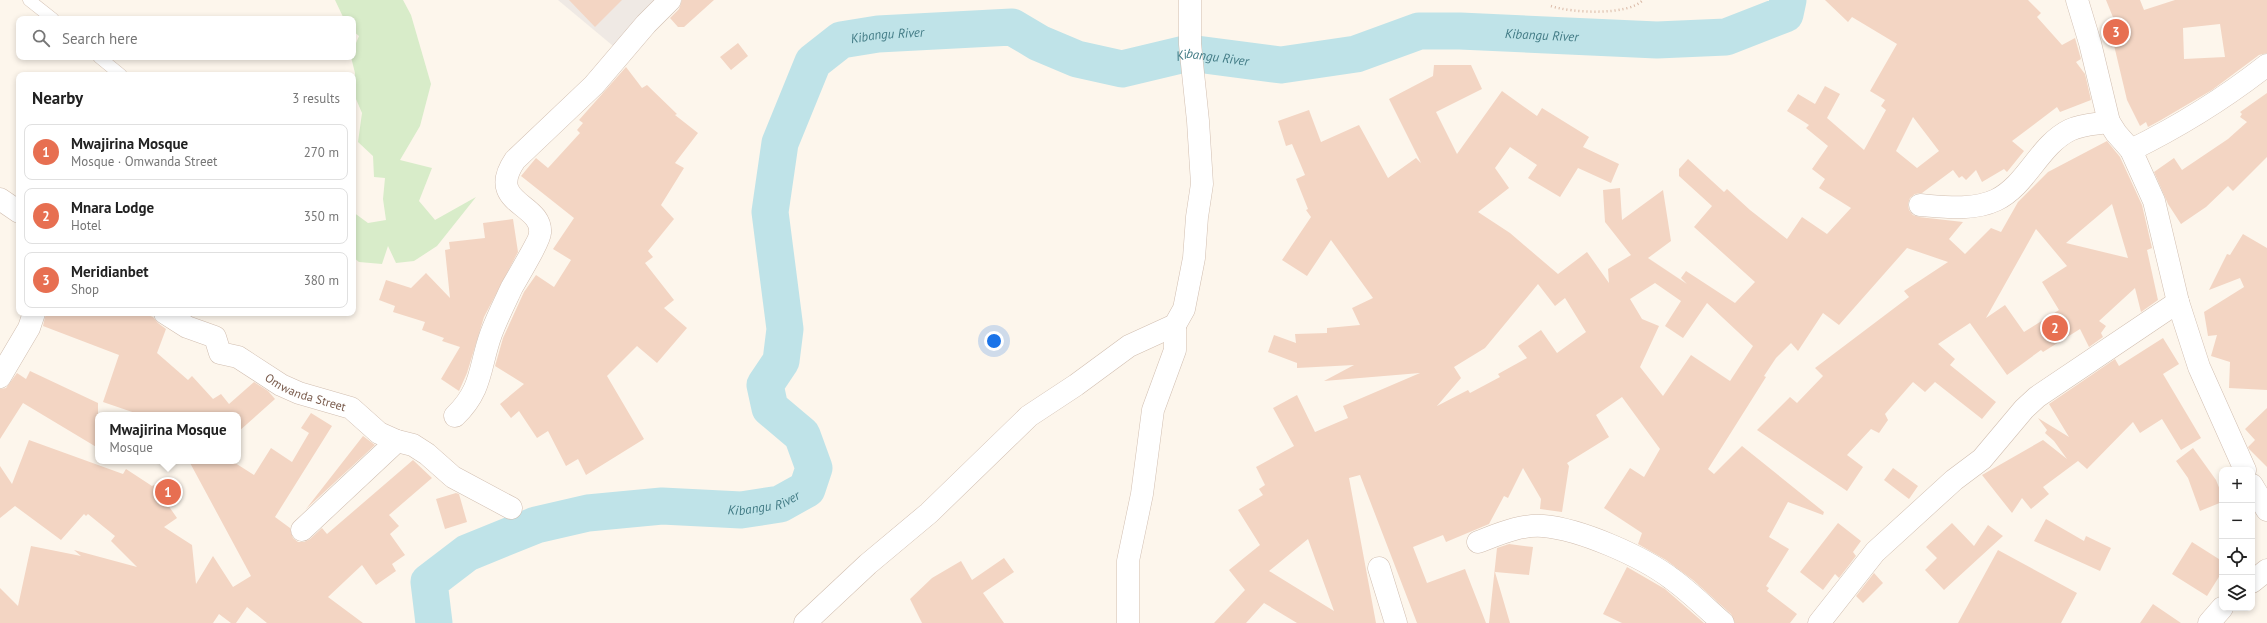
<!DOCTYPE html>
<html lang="en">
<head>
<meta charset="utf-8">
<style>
	:root { --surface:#fff; --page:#f2f2f2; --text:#222; --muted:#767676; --line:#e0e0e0; --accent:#e76f51 }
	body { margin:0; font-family:"PT Sans",sans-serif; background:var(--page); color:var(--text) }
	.controls { position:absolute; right:12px; bottom:12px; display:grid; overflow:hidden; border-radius:8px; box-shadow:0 2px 6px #0003 }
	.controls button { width:36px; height:36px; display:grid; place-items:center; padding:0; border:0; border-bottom:1px solid var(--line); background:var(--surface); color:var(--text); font:20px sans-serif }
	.you { position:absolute; left:994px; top:341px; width:14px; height:14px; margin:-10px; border:3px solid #fff; border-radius:50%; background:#1a73e8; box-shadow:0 0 0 6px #1a73e833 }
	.badge { display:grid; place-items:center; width:26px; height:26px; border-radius:50%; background:var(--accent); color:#fff; font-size:13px; font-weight:700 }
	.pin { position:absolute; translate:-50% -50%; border:2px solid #fff; box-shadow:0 1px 4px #0006 }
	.popup { position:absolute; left:95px; top:412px; width:146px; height:52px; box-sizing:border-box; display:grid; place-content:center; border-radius:8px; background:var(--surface); filter:drop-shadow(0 1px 3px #0005); font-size:13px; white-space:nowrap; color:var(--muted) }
	.popup b { font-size:15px; color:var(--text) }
	.popup::after { content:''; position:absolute; left:50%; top:100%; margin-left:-8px; border:8px solid transparent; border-top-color:var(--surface) }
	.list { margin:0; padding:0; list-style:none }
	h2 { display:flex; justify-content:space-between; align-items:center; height:52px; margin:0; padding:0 16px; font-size:17px }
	h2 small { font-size:13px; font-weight:400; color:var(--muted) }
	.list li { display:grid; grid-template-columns:26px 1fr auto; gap:12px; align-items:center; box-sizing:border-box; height:56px; margin:0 8px 8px; padding:0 8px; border:1px solid var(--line); border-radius:8px }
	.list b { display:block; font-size:15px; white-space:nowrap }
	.list p { margin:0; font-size:13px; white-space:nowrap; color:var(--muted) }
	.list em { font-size:13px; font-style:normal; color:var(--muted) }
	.icon { flex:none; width:22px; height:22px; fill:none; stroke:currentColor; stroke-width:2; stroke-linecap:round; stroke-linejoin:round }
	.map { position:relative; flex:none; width:2267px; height:623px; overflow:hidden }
	.search { position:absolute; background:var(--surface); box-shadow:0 2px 6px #0003; left:16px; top:16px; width:340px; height:44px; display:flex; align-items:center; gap:10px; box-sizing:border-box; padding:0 14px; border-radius:8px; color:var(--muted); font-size:15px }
	.panel { position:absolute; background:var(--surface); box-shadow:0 2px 6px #0003; left:16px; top:72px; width:340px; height:244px; border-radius:8px }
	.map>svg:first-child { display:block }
</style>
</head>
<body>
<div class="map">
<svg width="2267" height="623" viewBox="0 0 2267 623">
	<rect width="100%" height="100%" fill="#fdf6ec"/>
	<!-- industrial -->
	<path fill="#efe9e4" d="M558,0h104l-44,50z"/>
	<!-- green -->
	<path fill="#d8ecc9" d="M335,0h68l8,15 20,69 -11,42 -20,34 32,8 -13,33 16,19 41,-23 -39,49 -23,15 -18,2 -8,-17 -6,18 -23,-2 -6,-5v-45l15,11 18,-3 -3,-21 2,-21 -11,-1 -1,-21 -15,-14 4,-29 -9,-21 2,-19 -4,-16h2v-7l6,-14 -6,-5v-12h-9z"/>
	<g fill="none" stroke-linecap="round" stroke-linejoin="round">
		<!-- river -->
		<path stroke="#bfe3e8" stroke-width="37" id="s1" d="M434,623l-5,-41 38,-29 69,-28 52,-12 74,-7 79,4 39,-6 27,-15 7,-21 -12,-33 -32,-27 -5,-23 16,-24 4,-32 -15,-117 10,-69 33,-81 28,-22 37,-6 134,-7 27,16 38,16 45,10 67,-16 92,12 75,-11 63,-23h41l197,9 69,-3 59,-23 3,-14"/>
	</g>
	<!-- building -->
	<path fill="#f3d5c3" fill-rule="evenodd" d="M569,0h53l-27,27z
		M682,0h32l-30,27h-6l-8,-9 9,-9z
		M1825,0h203l13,13 -4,4 25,28 13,-7 6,21 -5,3 9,12 6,26 -31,12 -3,-5 -45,34 12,10 -17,21 -3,-3 -22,13 -6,-12 -10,10 -4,-4 -3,2 -6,-8 -31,23 -7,1 -5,4 -2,6 1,6 4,5 6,2 44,5 -14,17 16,15 26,-26 10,4 17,-30 30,-30 59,-31 13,16 22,48 10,43 -5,2 11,50 -17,12 -6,-24 -36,33 7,5 -5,7 2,4 -14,10 -9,-18 -37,23 -2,-2 -34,25 -37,-52 -32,21 17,15 -5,6 46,37 -14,17 -47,-37 -10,10 -12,-10 -28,32 3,6 -9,13 -8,-4 -24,26 16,12 -16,24 -90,-61 33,-33 7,6 26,-27 -8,-8 94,-71 -5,-6 44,-29 -41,-14 -68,77 -16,-12 -25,38 -7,-8 -15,15 -12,18 2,1 -58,92 6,5 28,-28 82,66 -1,3 -35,-13 -19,35 20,12 -23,37 3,2 -2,3 30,23 -7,9h-55l-4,-9 -38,-34 -27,-20 -28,-16 4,-11 -38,-25 26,-40 14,9 16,-28 -38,-52 -26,18 13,22 -42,26 2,3 -7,46 -22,-3 1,-10 -18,-31 -15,30 -4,-2 -15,28 -43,18 -3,-7 -30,12 14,36 38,-14 21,54h-69l-57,-148 -11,3 27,145h-79l-33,-20 -18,20h-32l31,-33 -16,-20 31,-25 -22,-35 25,-15 -4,-6 6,-4 -9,-18 38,-21 -21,-38 24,-13 18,37 33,-14 -5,-12 77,-33 -96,8 30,-16 -57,3v-5l-29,-11 6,-17 22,8 -1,-9 32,-1v-5l33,-3 -8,-17 21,-10 -42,-58 -24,36 -25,-16 29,-43 -5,-7 2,-1 -12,-30 9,-4 -13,-31 -6,2 -8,-25 31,-11 12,32 38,-17 29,53 28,-20 5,5 -32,-64 44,-23 1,-11h37l11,24 -46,23 21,42 45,-63 35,25 5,-8 47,29 -6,10 36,17 -8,19 -33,-15 -18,29 -32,-19 9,-13 -27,-18 -15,21 14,20 -31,24 32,21 48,41 29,-22 22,31 -1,-14 23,-14 -26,-33 -2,-32 17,-2 2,32 41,-30 8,51 -23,17 39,26 -6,-6 5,-7 49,32 20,-21 -61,-55 18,-21 -33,-30v-7l9,-10 36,33 3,-3 23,21 37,29 15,-22 25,17 24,-26 -32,-20 6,-9 -13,-10 16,-23 -22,-18 3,-3 -22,-14 11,-17 17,10 10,-18 15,8 -13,24 37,32 22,-40 -5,-4 4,-6 -15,-9 27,-47 -45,-27 -4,5zM1913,117l26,34 -22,17 -21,-17zM2112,204l16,54 -62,-15zM2036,229l31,37 -25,16 17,28 -35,22 -19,-27 -19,13zM1655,283l26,18 -16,25 18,12 24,-35 46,43 -23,35 -39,-26 -28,41 -23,-29 19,-41 -17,-7 -12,-20zM1538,284l17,22 10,-8 21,34 -29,21 -16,-23 -23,16 9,12 -29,16 2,3 -30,16 -2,-3 -31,16 24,-28 -7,-11 31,-19zM1308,539l26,72 -65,-40z
		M2106,0h34l4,10 31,-10h92v53l-8,2 -47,35 -51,30 -13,7 -2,-5 -6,4 -13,-26 -14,-59 10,1zM2220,24l5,33 -41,2 -1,-31z
		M738,43l10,13 -17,14 -11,-13z
		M626,67l16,21 5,-3 30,29 -2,1 23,18 -23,30 9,5 -23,37 13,14 -26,32 5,6 -8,6 29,37 -10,8 23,20 -30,35 -20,-17 -30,30 37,63 -58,36 -8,-16 -12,7 -18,-35 -11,7 -18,-27 -8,7 -11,-14 24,-20 -29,-18 8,-28 21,-46 12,-17 18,12 17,-27 -18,-11 21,-31 -53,-42 15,-18 12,10 32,-35 -3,-3 6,-7 -4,-3z
		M2267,93v64l-34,34 -5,-5 -22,21 -25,17 -13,-20 -14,-32 20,-14 8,12 46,-31 19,-17 -7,-5 2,-3 -2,-2z
		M513,219l5,33 -34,65 -17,56 -8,18 -18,-12 19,-32 -18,-6 2,-3 -22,-8 3,-8 -32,-10 2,-6 -16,-6 7,-20 25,8 15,-15 24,25 -5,-48 5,-1 -1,-7 36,-4 -2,-15z
		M2243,234l24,14v142l-38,-2 1,-26 -19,-6 6,-21 -9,1 -4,-24 40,-25 -4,-9 -31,12 18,-36 3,1z
		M46,313h97l10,4 5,6 8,6 -9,24 31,27 4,-4 21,23 8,-5 8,10 25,-22 14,9 7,8 -37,33v-17h-97l-38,-13 16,-47 -76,-29z
		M2163,338l16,26 -16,10 38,64 -20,12 -19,-31 -22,14 -7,-11 -46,47 -9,-8 -35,26 6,7 -18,15 -9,-11 -10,15 -30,-38 61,-35 24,19 -13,-18 -9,-8 2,-3 -9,-12 31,19 -20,-33 66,-45 4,7z
		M30,371l68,32v45l-75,-45 -23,36v-50l6,-1 11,-15 9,6z
		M2267,408v59l-18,-18 -1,-2 7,-7 -10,-11z
		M311,413l21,13 -57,91 15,11 3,10 5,4h6l6,-3 12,-11 5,6 86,-74 19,18 -43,37 10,11 -9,8 15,21 -13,9 4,7 -20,14 -14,-20 -34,32 35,26h-96l-20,-16 -11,16h-5l-12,-9 -6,9h-213v-35l18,18 13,-60 50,10 -7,-6 63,17 -26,-26 4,-5 -27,-22 -2,2 -2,-2 -23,26 -46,-34 -15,12v-52l12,18 17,-44 94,34 3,-5 26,17 2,-1 23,33 -13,9 28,18 4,39 17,-28 20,31 18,-11 -62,-115h43l22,14 17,-27 21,14 17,-29 -8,-5z
		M363,436l12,9 -69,64z
		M2193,448l23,32 6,15v7l-22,9 -12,-33 -12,-17z
		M1893,468l25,18 -9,13 -25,-19z
		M456,493l3,1 8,28 -22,7 -9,-30z
		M2046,519l38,22 2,-5 25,12 -11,23 -66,-30z
		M1838,523l23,18 -8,11 3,4 -17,22 -4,-4 -12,16 -23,-18z
		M1952,523l22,23 14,-21 15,11 -59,54 -19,-20 12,-12 -11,-11z
		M2192,542l30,19v11l-15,24 -35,-22z
		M1509,544l24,3 -4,28 -34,-3 15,51h-21l8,-75z
		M1998,550l79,43 -16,30h-103z
		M1004,558l10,14 -31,21 21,30h-82l-12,-24 22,-21 29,-17 11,19z
		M1627,567l38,22 39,34h-82l-19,-9z
		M1874,573l9,10 -20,20 -7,-7z
		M2153,604l28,19h-41z"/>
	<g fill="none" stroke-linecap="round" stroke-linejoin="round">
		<!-- lane casing -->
		<g stroke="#d1beb0" stroke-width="13">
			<path id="lane" d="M29,0l24,19
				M99,57l22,18"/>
		</g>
		<!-- street casing -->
		<g stroke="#d1beb0" stroke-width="23">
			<g id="street">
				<path d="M2077,0l13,43 19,79 7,11 15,17 23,51 24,101 21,65 46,103"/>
				<path d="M2131,150c49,-24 94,-52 136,-85"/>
				<path d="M0,199l19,13"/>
				<path d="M1920,205c24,2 53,6 76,-5 31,-15 43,-55 74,-70 12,-6 27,-6 39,-8"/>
				<path id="s2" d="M165,313l22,14 28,10 5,16 18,4 43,28 18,8 52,15 28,25 18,8 16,4 14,9 26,23 58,31"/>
				<path d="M0,377l29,-49 5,-15"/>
				<path d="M455,416c28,-27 24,-49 36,-82 6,-16 14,-32 21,-47 5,-9 28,-47 28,-54 3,-30 -55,-29 -25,-73l79,-75 52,-61 24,-24"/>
				<path d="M2252,485l15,25"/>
				<path d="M302,530l95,-89"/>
				<path d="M1478,542c19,-7 43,-18 65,-16 37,3 99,30 129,53 18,13 34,29 51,44"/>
				<path d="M1379,568l17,55"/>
				<path d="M2252,582l15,-12"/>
				<path d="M805,623l63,-59 61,-51 100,-97 47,-31 53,-39 46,-21 9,-16 10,-51 3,-41 5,-33 -4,-63 -8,-77v-44"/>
				<path d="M1128,623v-62l14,-67 11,-84 22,-60v-25"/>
				<path d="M1819,623l56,-71 79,-72 28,-21 42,-50 13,-12 141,-95"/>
				<path d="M2209,623l13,-15"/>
			</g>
		</g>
		<!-- path -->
		<path stroke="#d9b8a5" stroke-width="2.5" stroke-dasharray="1 3" stroke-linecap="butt" d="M1551,6c20,7 77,10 92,-6"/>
		<!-- lane -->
		<use href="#lane" stroke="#fff" stroke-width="12"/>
		<!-- street -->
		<use href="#street" stroke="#fff" stroke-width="22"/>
	</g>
	<g text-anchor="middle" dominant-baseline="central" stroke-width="3" stroke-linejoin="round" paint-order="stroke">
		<!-- street labels -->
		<g font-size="12" fill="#7a5c4d" stroke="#fffaf3">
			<text stroke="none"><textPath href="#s2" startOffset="168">Omwanda Street</textPath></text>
		</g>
		<!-- water labels -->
		<g font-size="13" font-style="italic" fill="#437c86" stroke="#fffaf3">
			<text stroke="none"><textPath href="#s1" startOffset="982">Kibangu River</textPath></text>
			<text stroke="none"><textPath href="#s1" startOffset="1653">Kibangu River</textPath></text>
			<text stroke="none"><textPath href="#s1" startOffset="1318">Kibangu River</textPath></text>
			<text stroke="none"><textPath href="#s1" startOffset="394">Kibangu River</textPath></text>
		</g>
	</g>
</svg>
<div class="controls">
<button>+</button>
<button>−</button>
<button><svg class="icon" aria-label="locate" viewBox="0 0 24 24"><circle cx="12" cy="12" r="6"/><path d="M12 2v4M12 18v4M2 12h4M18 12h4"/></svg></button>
<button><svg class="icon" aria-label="layers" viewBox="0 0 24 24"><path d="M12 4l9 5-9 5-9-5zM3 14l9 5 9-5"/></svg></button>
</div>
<div class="you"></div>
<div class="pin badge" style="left:168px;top:492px">1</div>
<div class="popup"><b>Mwajirina Mosque</b>Mosque</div>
<div class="pin badge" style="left:2055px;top:328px">2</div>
<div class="pin badge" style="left:2116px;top:32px">3</div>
<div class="search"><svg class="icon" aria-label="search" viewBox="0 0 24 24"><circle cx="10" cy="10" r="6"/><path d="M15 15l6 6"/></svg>Search here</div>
<section class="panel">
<h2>Nearby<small>3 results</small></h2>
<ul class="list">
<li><span class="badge">1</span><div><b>Mwajirina Mosque</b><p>Mosque · Omwanda Street</p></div><em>270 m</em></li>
<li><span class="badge">2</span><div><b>Mnara Lodge</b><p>Hotel</p></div><em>350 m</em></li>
<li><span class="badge">3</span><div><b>Meridianbet</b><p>Shop</p></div><em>380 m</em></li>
</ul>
</section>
</div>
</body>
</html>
